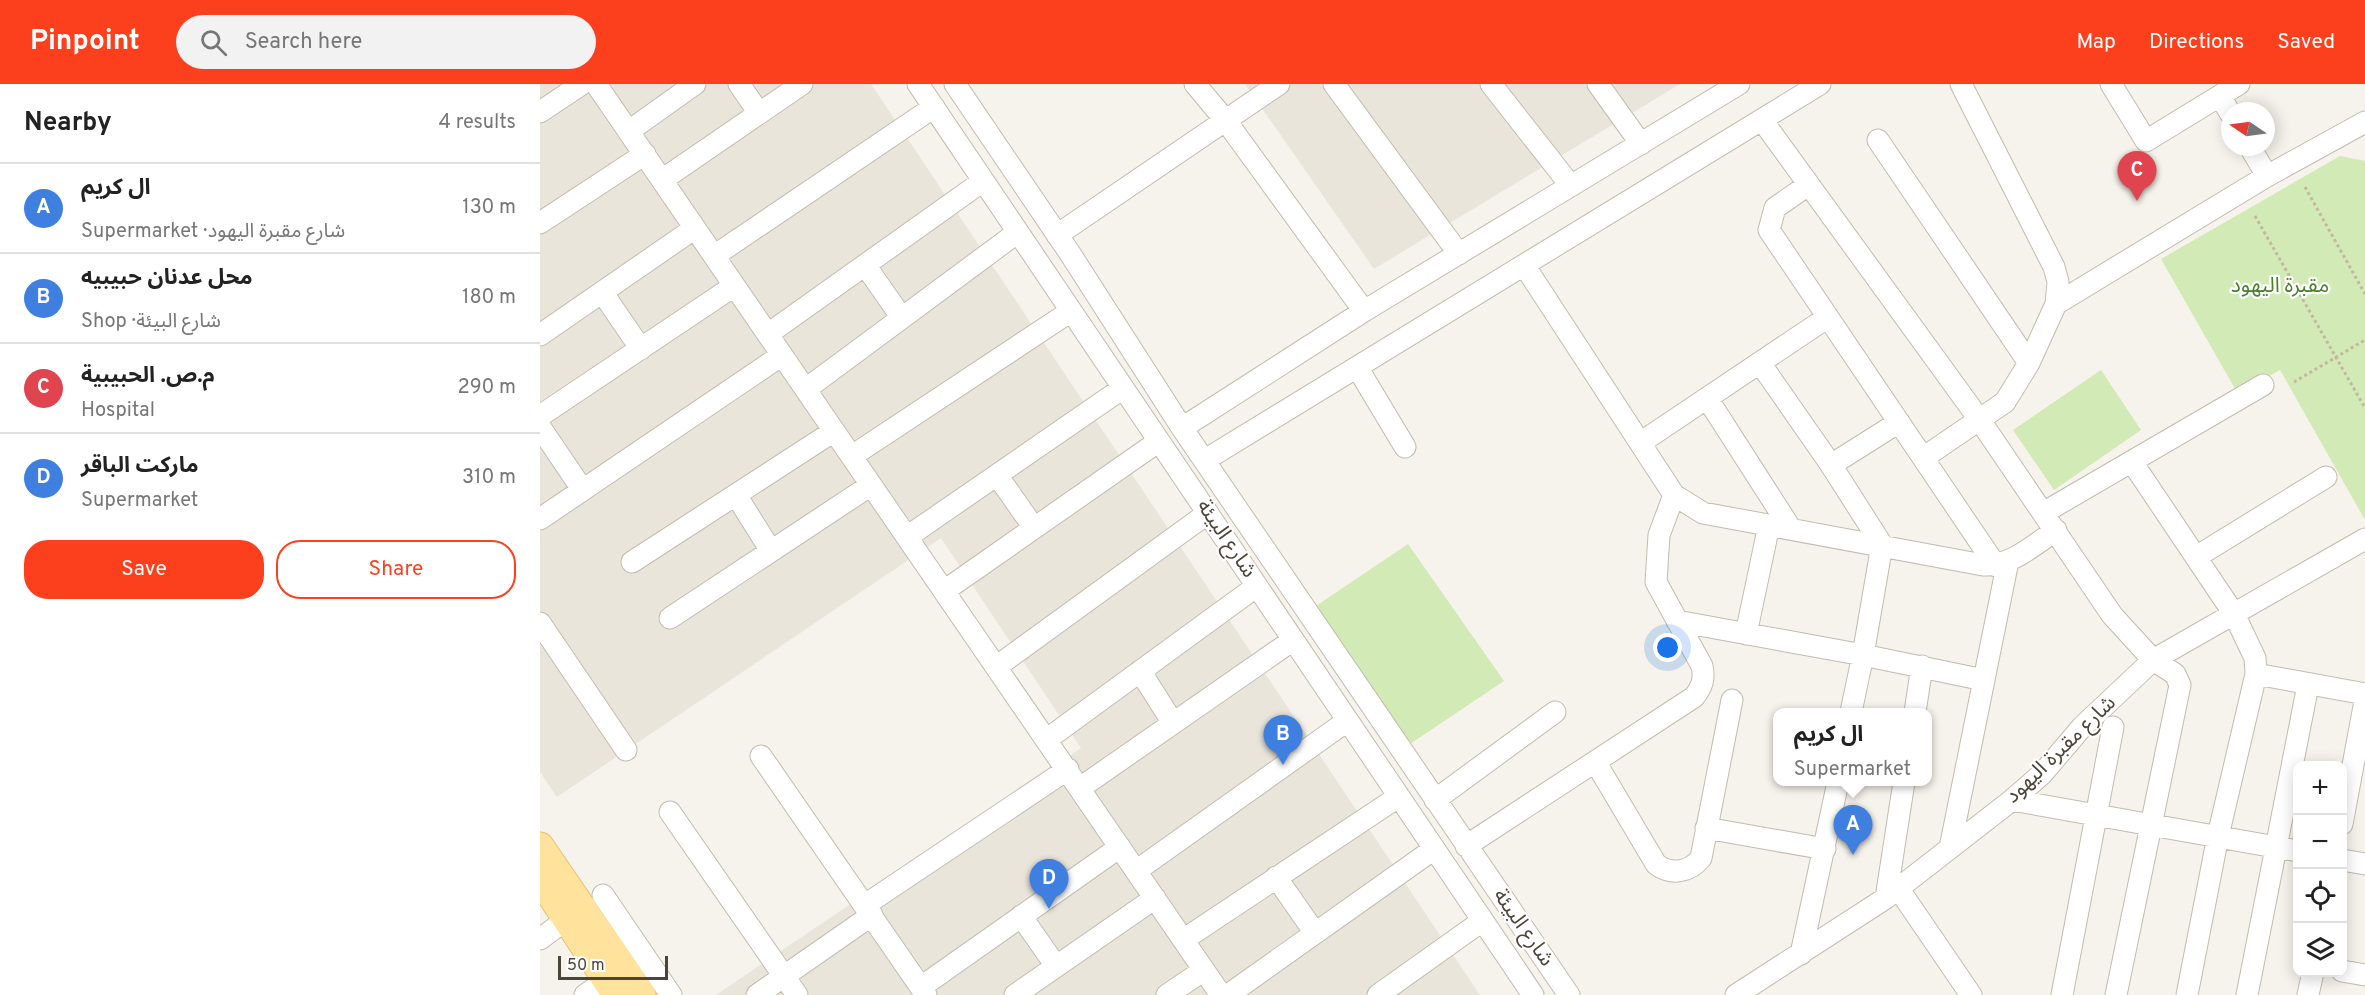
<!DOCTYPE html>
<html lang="en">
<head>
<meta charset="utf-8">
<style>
	:root { --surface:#fff; --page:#f2f2f2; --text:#222; --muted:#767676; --line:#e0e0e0; --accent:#fc3f1d }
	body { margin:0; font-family:Overpass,"Noto Sans Arabic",sans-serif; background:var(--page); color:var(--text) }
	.controls { position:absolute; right:18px; bottom:18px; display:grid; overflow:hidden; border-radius:12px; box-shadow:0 3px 15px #0003 }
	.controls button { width:54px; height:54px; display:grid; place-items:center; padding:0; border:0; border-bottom:2px solid var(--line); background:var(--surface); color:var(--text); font:30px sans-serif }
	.compass { position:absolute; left:1681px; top:18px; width:54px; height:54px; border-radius:50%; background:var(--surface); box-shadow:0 3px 15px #0003; rotate:283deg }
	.scale { position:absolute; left:18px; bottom:15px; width:110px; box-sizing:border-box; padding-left:6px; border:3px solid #4b4439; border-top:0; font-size:16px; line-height:21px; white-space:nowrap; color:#4b4439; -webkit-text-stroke:4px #fff; paint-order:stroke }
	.you { position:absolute; left:1128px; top:564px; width:21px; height:21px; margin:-15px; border:4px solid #fff; border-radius:50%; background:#1a73e8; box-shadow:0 0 0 9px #1a73e833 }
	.badge { display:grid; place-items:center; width:39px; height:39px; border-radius:50%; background:var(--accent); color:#fff; font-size:20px; font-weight:700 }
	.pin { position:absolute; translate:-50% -50px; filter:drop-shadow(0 2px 3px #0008) }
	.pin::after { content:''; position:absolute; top:32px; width:21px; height:18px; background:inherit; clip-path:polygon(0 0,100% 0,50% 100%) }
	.popup { position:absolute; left:1233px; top:624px; width:159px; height:78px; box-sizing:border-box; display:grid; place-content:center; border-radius:12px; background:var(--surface); filter:drop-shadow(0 2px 4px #0005); font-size:20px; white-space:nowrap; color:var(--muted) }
	.popup b { font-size:22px; color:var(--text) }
	.popup::after { content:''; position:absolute; left:50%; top:100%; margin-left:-12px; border:12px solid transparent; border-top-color:var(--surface) }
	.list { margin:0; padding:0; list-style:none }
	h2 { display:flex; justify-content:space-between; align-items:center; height:78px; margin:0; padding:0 24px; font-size:26px }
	h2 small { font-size:20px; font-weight:400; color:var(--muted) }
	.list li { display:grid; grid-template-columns:39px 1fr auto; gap:18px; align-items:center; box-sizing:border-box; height:90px; padding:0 24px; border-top:2px solid var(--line) }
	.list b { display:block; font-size:22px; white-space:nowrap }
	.list p { margin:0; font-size:20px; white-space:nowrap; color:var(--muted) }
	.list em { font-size:20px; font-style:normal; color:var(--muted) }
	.actions { display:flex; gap:12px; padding:18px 24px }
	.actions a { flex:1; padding:14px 0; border:2px solid var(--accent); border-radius:24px; text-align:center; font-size:21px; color:var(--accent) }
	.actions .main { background:var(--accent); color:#fff }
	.icon { flex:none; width:33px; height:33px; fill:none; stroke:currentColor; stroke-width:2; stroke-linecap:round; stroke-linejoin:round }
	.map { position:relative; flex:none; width:1825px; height:911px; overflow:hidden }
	header { display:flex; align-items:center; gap:36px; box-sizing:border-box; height:84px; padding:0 30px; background:var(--accent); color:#fff }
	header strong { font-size:28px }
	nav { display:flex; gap:33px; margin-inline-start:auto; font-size:21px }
	.search { width:420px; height:54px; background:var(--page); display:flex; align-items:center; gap:15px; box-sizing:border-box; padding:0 21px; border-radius:33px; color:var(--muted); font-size:22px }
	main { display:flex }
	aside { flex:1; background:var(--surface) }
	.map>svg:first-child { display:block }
</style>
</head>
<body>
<header>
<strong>Pinpoint</strong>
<div class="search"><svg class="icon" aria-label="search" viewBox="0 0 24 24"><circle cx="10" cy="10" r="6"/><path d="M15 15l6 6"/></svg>Search here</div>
<nav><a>Map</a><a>Directions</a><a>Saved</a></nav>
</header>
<main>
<aside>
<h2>Nearby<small>4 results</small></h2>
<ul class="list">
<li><span class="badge" style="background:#3f7fe0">A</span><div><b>ال كريم</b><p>Supermarket · شارع مقبرة اليهود</p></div><em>130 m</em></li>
<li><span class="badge" style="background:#3f7fe0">B</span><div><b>محل عدنان حبيبيه</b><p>Shop · شارع البيئة</p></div><em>180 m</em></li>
<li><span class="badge" style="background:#e0444e">C</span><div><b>م.ص. الحبيبية</b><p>Hospital</p></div><em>290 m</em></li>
<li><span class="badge" style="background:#3f7fe0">D</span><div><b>ماركت الباقر</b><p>Supermarket</p></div><em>310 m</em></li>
</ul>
<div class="actions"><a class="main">Save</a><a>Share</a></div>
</aside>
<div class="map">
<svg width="1825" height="911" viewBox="0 0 1825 911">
	<rect width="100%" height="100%" fill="#f6f3ec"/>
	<!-- residential -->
	<path fill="#eae5da" d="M0,0h331l609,911h-764l365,-247 -140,-210 -384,259 -17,-25z
		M705,0h435l-306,185z"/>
	<!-- green -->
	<path fill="#d2eab5" d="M1800,72l25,5v359l-85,-150 -42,24 -77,-135z
		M1561,286l40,60 -87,60 -41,-60z
		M868,460l96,137 -103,69 -94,-138z"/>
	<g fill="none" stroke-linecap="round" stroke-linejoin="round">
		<!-- minor casing -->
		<g stroke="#c2bbae" stroke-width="23">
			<path id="minor" d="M56,0l625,911
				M199,0l20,29
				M378,0l615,911
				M415,0l116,171 111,173 387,567
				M655,0l31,37 138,190
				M794,0l125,170
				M951,0l80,102
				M1058,0l43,60
				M1571,0l35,57 93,-57
				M1680,12l10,17
				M0,28l42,-28
				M1222,36l217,299 133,196 41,45 22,14 5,11 -64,310
				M89,47l66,-47
				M1338,56l151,223
				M1710,63l17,29
				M122,96l140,-96
				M1268,101l-33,23 -6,22 227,336
				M0,139l105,-69
				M517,151l222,-151
				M174,172l220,-149
				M325,181l37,53
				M984,181l150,230 29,18 280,52c27,2 51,-20 73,-35
				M62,208l39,57
				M1516,220l211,-128 98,-54
				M228,250l215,-153
				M0,251l155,-107
				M1220,279l71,102 51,80 -19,110 121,25
				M817,283l48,80
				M266,305l212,-157
				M1167,314l84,131
				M0,332l194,-130
				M0,343l42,62
				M642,344l182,-117 375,-227
				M1100,359l188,-126
				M312,372l219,-145
				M1383,374l82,-56 24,-39 27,-59 2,-22 -4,-15 -93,-183
				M665,376l615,-376
				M1592,378l102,152 21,44 1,16 -38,162 -31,159
				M1291,381l68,-43
				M457,391l37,53
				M196,411l35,56
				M1503,429l220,-128
				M0,435l242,-164
				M367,453l216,-149
				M1656,473l130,-80
				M92,478l202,-131
				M404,507l215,-150
				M130,534l201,-133
				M1137,537l186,34 -12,57
				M0,539l86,127
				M1206,550l23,-109
				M456,583l212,-154
				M600,587l33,52
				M1716,590l109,20
				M1375,628l7,-46
				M506,656l211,-154
				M221,672l165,239
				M1056,679l60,101c15,12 34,8 45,-6l31,-158
				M540,704l213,-148
				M895,716l120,-88
				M1472,716l286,51
				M130,728l127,183
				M1802,740l23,-123
				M1166,744l119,21
				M926,762l228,-149c8,-10 11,-18 8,-31l-46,-84 3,-47 15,-40
				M1410,764l58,-287
				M1802,776l23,4
				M596,787l211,-150
				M736,793l39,56
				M1358,804l73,107
				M63,811l68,100
				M1346,814l18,-116
				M325,821l203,-136
				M481,832l35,50
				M0,855l27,-20
				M643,856l215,-143
				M1261,870l37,-172
				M1802,887l23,4
				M381,903l199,-140
				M45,911l22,-15
				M217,911l115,-80
				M475,911l140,-97
				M627,911l37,-25
				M688,911l206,-146
				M838,911l104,-74
				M1196,911l150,-97 126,-98 30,-26 40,-47 71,-67 212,-121
				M1522,911l51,-268
				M1707,911l61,-310
				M1768,911l5,-23"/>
		</g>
		<!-- major casing -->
		<g stroke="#e6c16a" stroke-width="29">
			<path id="major" d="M0,762l102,149
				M0,795l76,116"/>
		</g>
		<!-- path -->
		<path stroke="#c4b79f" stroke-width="3" stroke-dasharray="3 3" stroke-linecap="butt" d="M1765,103l60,107
			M1715,132l110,192
			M1754,298l71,-42"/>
		<!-- minor -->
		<use href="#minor" stroke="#fff" stroke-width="21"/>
		<!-- major -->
		<use href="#major" stroke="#ffe39c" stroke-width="27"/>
	</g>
	<g text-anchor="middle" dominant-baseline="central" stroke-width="4.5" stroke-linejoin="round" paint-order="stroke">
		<!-- park labels -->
		<g font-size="21" fill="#4a7f2a" stroke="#fff">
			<text x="1740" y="202">مقبرة اليهود</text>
		</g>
		<!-- street labels -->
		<g font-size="21" fill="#4b4439" stroke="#fff">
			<text transform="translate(686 455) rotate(56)">شارع البيئة</text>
			<text transform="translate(1521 666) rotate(-44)">شارع مقبرة اليهود</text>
			<text transform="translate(983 844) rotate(55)">شارع البيئة</text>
		</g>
	</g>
</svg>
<div class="controls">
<button>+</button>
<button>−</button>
<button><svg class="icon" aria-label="locate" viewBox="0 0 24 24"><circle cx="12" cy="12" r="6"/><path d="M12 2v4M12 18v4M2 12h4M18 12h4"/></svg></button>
<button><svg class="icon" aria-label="layers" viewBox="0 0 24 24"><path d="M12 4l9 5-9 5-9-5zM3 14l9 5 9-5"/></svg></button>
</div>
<svg class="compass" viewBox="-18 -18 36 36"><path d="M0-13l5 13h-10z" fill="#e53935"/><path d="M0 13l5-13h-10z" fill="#767676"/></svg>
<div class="scale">50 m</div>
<div class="you"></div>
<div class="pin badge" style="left:1313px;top:771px;background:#3f7fe0">A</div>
<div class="popup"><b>ال كريم</b>Supermarket</div>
<div class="pin badge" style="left:743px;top:681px;background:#3f7fe0">B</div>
<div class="pin badge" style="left:1597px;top:117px;background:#e0444e">C</div>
<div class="pin badge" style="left:509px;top:825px;background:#3f7fe0">D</div>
</div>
</main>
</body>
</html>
